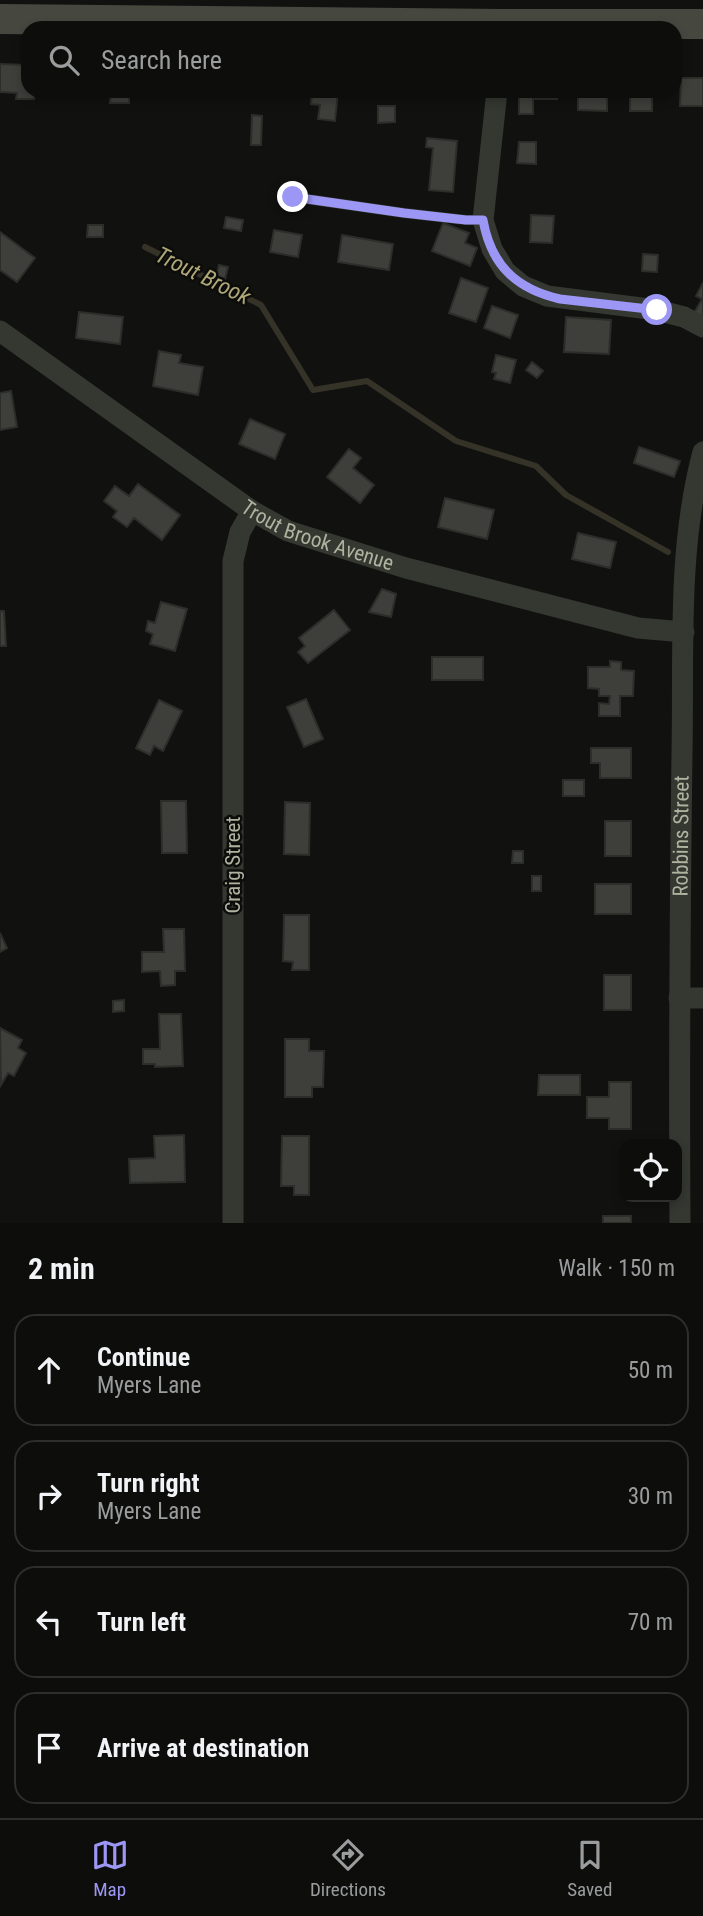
<!DOCTYPE html>
<html lang="en">
<head>
<meta charset="utf-8">
<style>
	:root { --surface:#0d0e0c; --page:#1b1c1a; --text:#f1f3f6; --muted:#9a9c9d; --line:#2d2e2d; --accent:#9c97f4 }
	body { margin:0; font-family:"Roboto Condensed",sans-serif; background:var(--page); color:var(--text) }
	.controls { position:absolute; right:21px; bottom:21px; display:grid; overflow:hidden; border-radius:14px; box-shadow:0 4px 10px #0003 }
	.controls button { width:63px; height:63px; display:grid; place-items:center; padding:0; border:0; border-bottom:2px solid var(--line); background:var(--surface); color:var(--text); font:35px sans-serif }
	.stop { position:absolute; width:21px; height:21px; margin:-16px; border:5px solid #9c97f4; border-radius:50%; background:#fff }
	.stop.end { background:#9c97f4; border-color:#fff; box-shadow:0 2px 7px #0008 }
	.list { margin:0; padding:0; list-style:none }
	h2 { display:flex; justify-content:space-between; align-items:center; height:91px; margin:0; padding:0 28px; font-size:30px }
	h2 small { font-size:23px; font-weight:400; color:var(--muted) }
	.list li { display:grid; grid-template-columns:46px 1fr auto; gap:21px; align-items:center; box-sizing:border-box; height:112px; margin:0 14px 14px; padding:0 14px; border:2px solid var(--line); border-radius:21px }
	.list b { display:block; font-size:26px; white-space:nowrap }
	.list p { margin:0; font-size:23px; white-space:nowrap; color:var(--muted) }
	.list em { font-size:23px; font-style:normal; color:var(--muted) }
	.icon { flex:none; width:38px; height:38px; fill:none; stroke:currentColor; stroke-width:2; stroke-linecap:round; stroke-linejoin:round }
	.map { position:relative; flex:none; width:703px; height:1223px; overflow:hidden }
	.search { position:absolute; background:var(--surface); box-shadow:0 4px 10px #0003; left:21px; right:21px; top:21px; height:77px; display:flex; align-items:center; gap:18px; box-sizing:border-box; padding:0 24px; border-radius:21px; color:var(--muted); font-size:26px }
	.sheet { height:595px; background:var(--surface) }
	nav { display:flex; justify-content:space-around; align-items:center; box-sizing:border-box; height:98px; border-top:2px solid var(--line); background:var(--surface); font-size:19px; color:var(--muted) }
	nav a { display:grid; justify-items:center; gap:4px }
	nav .on { color:var(--accent) }
	.map>svg:first-child { display:block }
</style>
</head>
<body>
<div class="map">
<svg width="703" height="1223" viewBox="0 0 703 1223">
	<rect width="100%" height="100%" fill="#111210"/>
	<g fill="none" stroke-linecap="round" stroke-linejoin="round">
		<!-- stream -->
		<path stroke="#353327" stroke-width="6" d="M145,247l116,58 52,85 54,-9 89,60 80,25 30,29 102,57"/>
	</g>
	<!-- building -->
	<path fill="#3e3f3a" stroke="#2c2e2a" stroke-width="2" d="M0,64l28,1v26h7l-1,8h-18l1,-6 -17,-1z
		M681,78h22v28h-23z
		M111,91h18v12h-19z
		M168,91h30v2l-30,-1z
		M225,91h18v4l-18,-1z
		M312,91h26l-3,30 -17,-2 2,-14 -9,-1z
		M519,91h38v8h-24v15h-14z
		M578,91h29v20l-29,-1z
		M630,91h22v20h-22z
		M378,106h17v16l-17,1z
		M252,115l10,1 -1,29h-10z
		M427,138l30,3 -4,51 -24,-2 4,-42 -7,-1z
		M519,142h17v22l-19,-1z
		M531,215l23,1 -2,27 -22,-1z
		M226,217l17,3 -2,11 -17,-3z
		M443,223l26,10 -4,10 12,5 -7,18 -38,-15z
		M88,225h15v12h-16z
		M274,230l28,5 -4,22 -28,-5z
		M0,232l35,26 -18,24 -17,-12z
		M342,235l51,9 -4,26 -51,-8z
		M643,254l15,1 -1,17 -15,-1z
		M219,265l9,2 -3,12 -9,-2z
		M461,278l27,10 -12,34 -27,-9z
		M703,283v35l-9,-5 8,-14 -6,-3z
		M492,306l26,9 -8,23 -26,-10z
		M79,312l44,5 -3,27 -44,-6z
		M566,317l45,3 -2,34 -45,-2z
		M159,351l22,4 -2,8 24,4 -5,28 -45,-9z
		M496,355l20,5 -6,23 -16,-4 2,-6 -4,-1z
		M532,362l11,9 -6,7 -11,-8z
		M11,391l6,36 -17,3v-37z
		M250,419l35,15 -10,25 -36,-15z
		M639,447l41,14 -6,16 -40,-14z
		M349,449l12,9 -8,10 21,17 -14,18 -33,-26z
		M138,484l42,31 -18,25 -28,-22 -7,9 -14,-10 4,-6 -13,-10 11,-15 14,10z
		M445,498l49,12 -7,29 -49,-12z
		M578,533l38,9 -6,26 -38,-9z
		M382,589l14,5 -5,23 -22,-5z
		M161,602l26,7 -12,42 -25,-7 3,-10 -7,-3 2,-10 7,2z
		M334,610l16,20 -42,33 -10,-11 7,-6 -6,-8z
		M0,611h4l2,35h-6z
		M432,657h51v23h-51z
		M610,661l11,1v8l13,1 -1,25h-13v20h-21v-13l10,1 1,-8h-11v-7l-11,-1v-21h22z
		M306,699l17,40 -19,8 -17,-40z
		M159,700l23,11 -19,40 -9,-5 -4,9 -14,-7z
		M591,748h40v30h-31v-15h-9z
		M563,780h21v16h-21z
		M161,801h25l1,52h-25z
		M285,802l25,1 -1,52 -25,-1z
		M605,821h26v35h-26z
		M513,851h10v12h-11z
		M532,876h9v15h-9z
		M595,884h36v30h-36z
		M284,915h25v55h-17l1,-8 -10,-1z
		M163,929h21l1,42h-10v14l-14,1 -1,-15 -18,1v-20h22z
		M0,933l7,15 -7,4z
		M604,975h27v35h-27z
		M124,1000v11l-11,1v-11z
		M159,1014h22l2,52 -28,1v-3h-12v-15h17z
		M0,1028l22,12 -4,8 8,5 -12,23 -6,-3 -7,12z
		M285,1039h24v12h15l-1,36h-11v10h-27z
		M539,1075h41v20h-42z
		M609,1082h22v47h-22v-11h-22v-21h22z
		M184,1135l1,47 -55,1 -1,-24 26,-1 -1,-22z
		M282,1136h27v59h-15v-9h-13z
		M603,1216h28v7h-28z"/>
	<g fill="none" stroke-linecap="round" stroke-linejoin="round">
		<!-- lane -->
		<path stroke="#353731" stroke-width="10" d="M293,197l111,16 62,7h17"/>
		<!-- street -->
		<g stroke="#353731" stroke-width="21">
			<path d="M497,91l-14,129 9,29 13,22 18,15 24,10 110,14 27,7 19,10"/>
			<path id="s1" d="M0,331l252,180 36,20 118,37 232,60 46,4"/>
			<path d="M679,998h24"/>
			<path d="M233,1223v-662l7,-29 12,-21"/>
			<path id="s2" d="M680,1223c-1,-157 0,-314 2,-471 2,-100 -5,-203 21,-300"/>
		</g>
		<!-- secondary -->
		<path stroke="#46473f" stroke-width="30" d="M0,19l501,5h202"/>
	</g>
	<g fill="none" stroke-linecap="round" stroke-linejoin="round">
		<!-- route -->
		<path stroke="#9c97f4" stroke-width="9" d="M293,197l111,16 62,7h17c8,45 33,69 77,79l97,11"/>
	</g>
	<g text-anchor="middle" dominant-baseline="central" stroke-width="5" stroke-linejoin="round" paint-order="stroke">
		<!-- street labels -->
		<g font-size="21" fill="#b1b3a1" stroke="#0c0d0b">
			<text stroke="none"><textPath href="#s1" startOffset="380">Trout Brook Avenue</textPath></text>
			<text stroke="none"><textPath href="#s2" startOffset="387">Robbins Street</textPath></text>
			<text transform="translate(233 865) rotate(-90)">Craig Street</text>
		</g>
		<!-- water labels -->
		<g font-size="23" font-style="italic" fill="#afa777" stroke="#0c0d0b">
			<text transform="translate(203 276) rotate(26)">Trout Brook</text>
		</g>
	</g>
</svg>
<div class="controls">
<button><svg class="icon" aria-label="locate" viewBox="0 0 24 24"><circle cx="12" cy="12" r="6"/><path d="M12 2v4M12 18v4M2 12h4M18 12h4"/></svg></button>
</div>
<div class="stop" style="left:657px;top:310px"></div>
<div class="stop end" style="left:293px;top:197px"></div>
<div class="search"><svg class="icon" aria-label="search" viewBox="0 0 24 24"><circle cx="10" cy="10" r="6"/><path d="M15 15l6 6"/></svg>Search here</div>
</div>
<section class="sheet">
<h2>2 min<small>Walk · 150 m</small></h2>
<ul class="list">
<li><svg class="icon" aria-label="ahead" viewBox="0 0 24 24"><path d="M12 20V5M6 11l6-6 6 6"/></svg><div><b>Continue</b><p>Myers Lane</p></div><em>50 m</em></li>
<li><svg class="icon" aria-label="right" viewBox="0 0 24 24"><path d="M7 20v-9h11M14 6l5 5-5 5"/></svg><div><b>Turn right</b><p>Myers Lane</p></div><em>30 m</em></li>
<li><svg class="icon" aria-label="left" viewBox="0 0 24 24"><path d="M17 20v-9H6M10 6l-5 5 5 5"/></svg><div><b>Turn left</b></div><em>70 m</em></li>
<li><svg class="icon" aria-label="arrive" viewBox="0 0 24 24"><path d="M6 21V4h12l-3 4 3 4H6"/></svg><div><b>Arrive at destination</b></div></li>
</ul>
</section>
<nav>
<a class="on"><svg class="icon" aria-label="map" viewBox="0 0 24 24"><path d="M3 6l6-2 6 2 6-2v14l-6 2-6-2-6 2zM9 4v14M15 6v14"/></svg>Map</a>
<a><svg class="icon" aria-label="directions" viewBox="0 0 24 24"><path d="M12 3l9 9-9 9-9-9zM9 14v-3h6M13 9l2 2-2 2"/></svg>Directions</a>
<a><svg class="icon" aria-label="saved" viewBox="0 0 24 24"><path d="M7 4h10v16l-5-4-5 4z"/></svg>Saved</a>
</nav>
</body>
</html>
